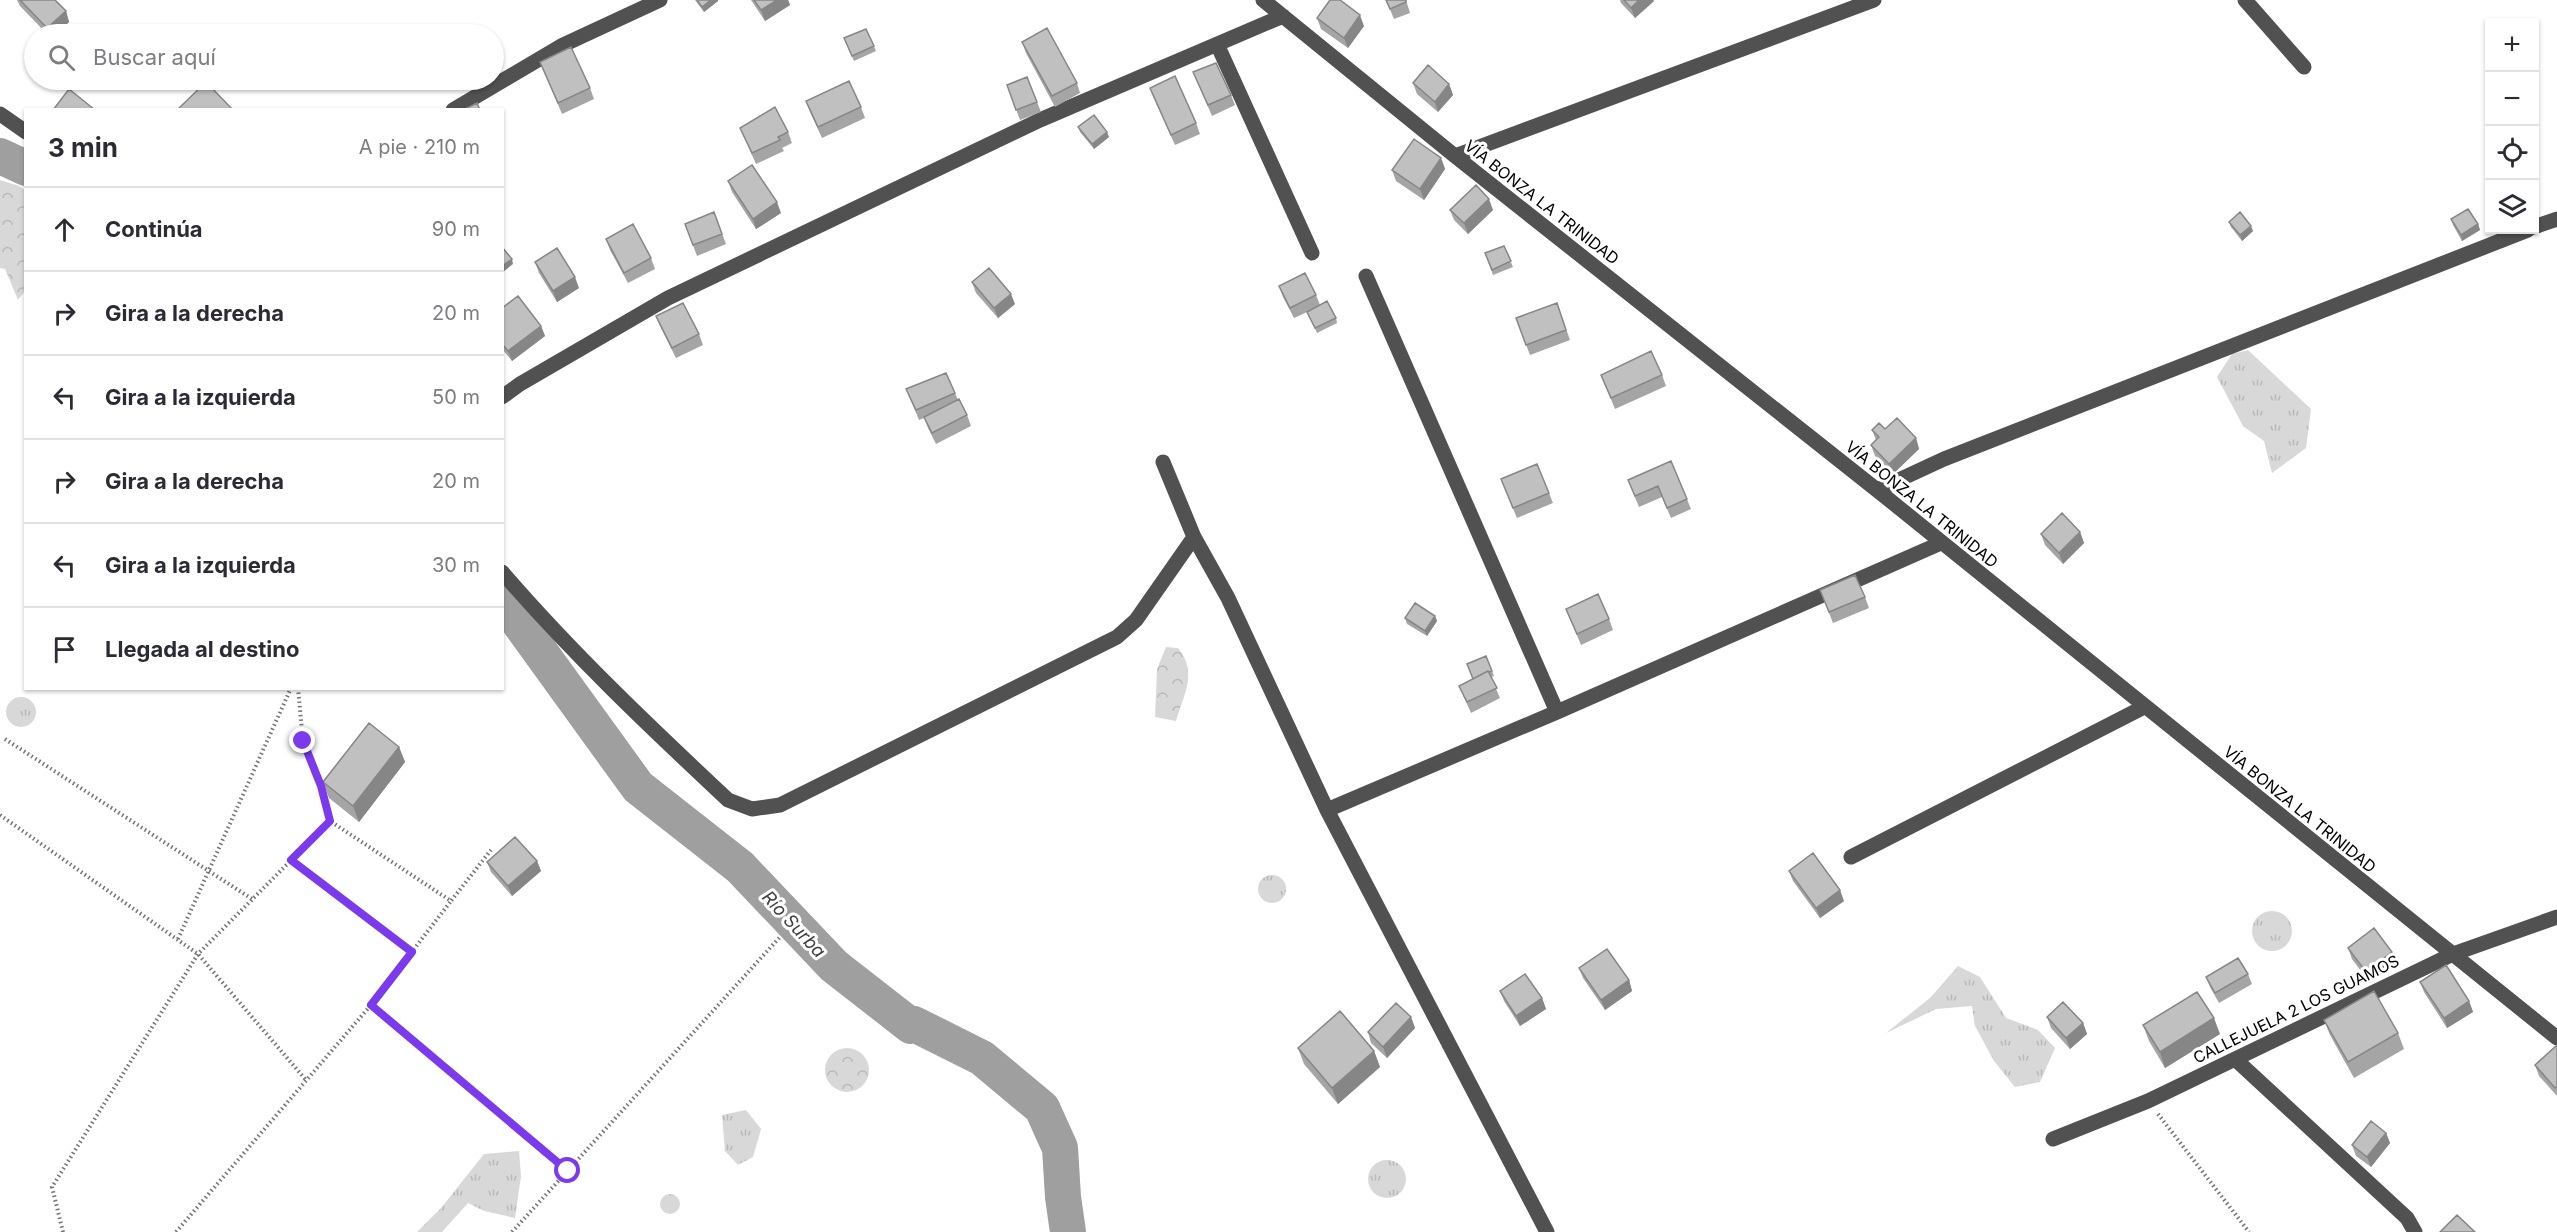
<!DOCTYPE html>
<html lang="es">
<head>
<meta charset="utf-8">
<style>
	:root { --surface:#fff; --page:#f7f7f7; --text:#2b2b33; --muted:#7c7c81; --line:#e1e1e2 }
	body { margin:0; font-family:Inter,sans-serif; background:var(--page); color:var(--text) }
	.controls { position:absolute; right:18px; top:18px; display:grid; overflow:hidden; border-radius:0px; box-shadow:0 2px 4px #0004 }
	.controls button { width:54px; height:54px; display:grid; place-items:center; padding:0; border:0; border-bottom:2px solid var(--line); background:var(--surface); color:var(--text); font:30px sans-serif }
	.stop { position:absolute; width:18px; height:18px; margin:-14px; border:4px solid #7c3aed; border-radius:50%; background:#fff }
	.stop.end { background:#7c3aed; border-color:#fff; box-shadow:0 2px 6px #0008 }
	.list { margin:0; padding:0; list-style:none }
	h2 { display:flex; justify-content:space-between; align-items:center; height:78px; margin:0; padding:0 24px; font-size:26px }
	h2 small { font-size:20px; font-weight:400; color:var(--muted) }
	.list li { display:grid; grid-template-columns:39px 1fr auto; gap:18px; align-items:center; box-sizing:border-box; height:84px; padding:0 24px; border-top:2px solid var(--line) }
	.list b { display:block; font-size:22px; white-space:nowrap }
	.list em { font-size:20px; font-style:normal; color:var(--muted) }
	.icon { flex:none; width:33px; height:33px; fill:none; stroke:currentColor; stroke-width:2; stroke-linecap:round; stroke-linejoin:round }
	.map { position:relative; flex:none; width:2557px; height:1232px; overflow:hidden }
	.search { position:absolute; background:var(--surface); box-shadow:0 2px 4px #0004; left:24px; top:24px; width:480px; height:66px; display:flex; align-items:center; gap:15px; box-sizing:border-box; padding:0 21px; border-radius:33px; color:var(--muted); font-size:22px }
	.panel { position:absolute; background:var(--surface); box-shadow:0 2px 4px #0004; left:24px; top:108px; width:480px; height:582px; border-radius:0px }
	.map>svg:first-child { display:block }
</style>
</head>
<body>
<div class="map">
<svg width="2557" height="1232" viewBox="0 0 2557 1232">
	<defs>
		<pattern id="grass-tufts" width="24" height="20" patternUnits="userSpaceOnUse" patternTransform="scale(1.5)"><rect width="24" height="20" fill="#d8d8d8"/><path d="M3 7l-1-3M5 7V3M7 7l1-3M15 17l-1-3M17 17v-4M19 17l1-3" fill="none" stroke="#b8b8b8"/></pattern>
		<pattern id="forest-crowns" width="20" height="18" patternUnits="userSpaceOnUse" patternTransform="scale(1.5)"><rect width="20" height="18" fill="#d8d8d8"/><path d="M2 6a3 3 0 1 1 6 0M12 15a3 3 0 1 1 6 0" fill="none" stroke="#b8b8b8"/></pattern>
	</defs>
	<rect width="100%" height="100%" fill="#fff"/>
	<!-- grass -->
	<path fill="url(#grass-tufts)" d="M2248,350l63,59 -5,39 -34,25 -8,-32 -21,-15 -26,-49 15,-23z
		M6 712a15 15 0 1 1 30 0a15 15 0 1 1-30 0Z
		M1258 889a14 14 0 1 1 28 0a14 14 0 1 1-28 0Z
		M2252 931a20 20 0 1 1 40 0a20 20 0 1 1-40 0Z
		M1958,966l22,11 26,41 32,12 17,18 -15,34 -25,5 -21,-26 -19,-35 -3,-20 -36,3 -50,24 44,-35z
		M746,1110l15,19 -8,28 -15,8 -13,-14 -3,-36z
		M519,1151l2,25 -6,42 -31,-7 -16,-8 -26,29h-25l24,-24 43,-54z
		M1368 1179a19 19 0 1 1 38 0a19 19 0 1 1-38 0Z
		M660 1204a10 10 0 1 1 20 0a10 10 0 1 1-20 0Z"/>
	<!-- forest -->
	<path fill="url(#forest-crowns)" d="M0,180l19,6 6,4v101l-7,9 -13,-31 -5,-1z
		M1166,647l12,1c20,25 6,45 -2,73l-21,-4 2,-48z
		M825 1070a22 22 0 1 1 44 0a22 22 0 1 1-44 0Z"/>
	<g fill="none" stroke-linecap="round" stroke-linejoin="round">
		<!-- river -->
		<path stroke="#9f9f9f" stroke-width="36" d="M0,156l26,12
			M502,599l136,188 102,80 94,99 77,60 3,-2 68,34 60,50 18,40 3,49 5,35"/>
		<!-- path -->
		<path stroke="#737373" stroke-width="4" stroke-dasharray="1.5 3" stroke-linecap="butt" d="M298,688l5,53 18,45 9,35 121,80 40,-51
			M5,739l247,160
			M0,815l198,139 108,126
			M291,860l121,92
			M178,939l113,-251
			M371,1005l197,166
			M2158,1114l91,118
			M63,1232l-11,-45 146,-233 132,-133
			M176,1232l195,-227 80,-104
			M512,1232l268,-295"/>
		<!-- minor -->
		<path stroke="#515151" stroke-width="15" d="M1263,0l192,156 422,334 680,548
			M2245,0l59,67
			M1217,44l95,209
			M453,110l110,-65 97,-45
			M0,114l26,18
			M1455,156l419,-156
			M2534,227l23,-8
			M1366,276l191,436
			M502,397l18,-13 148,-86 372,-178 243,-104
			M1163,462l31,75 34,61 99,212 220,422
			M1877,490l67,-31 584,-229
			M502,572c70,81 147,154 226,228l24,9 28,-4 337,-168 19,-17 58,-83
			M1327,810l230,-98 384,-169
			M1851,857l293,-150
			M2235,1059l172,159 8,14
			M2053,1139l95,-38 305,-147 104,-37"/>
	</g>
	<!-- wall -->
	<path fill="#a5a5a5" d="M17,0h38l11,11 3,11 -13,12h-9l-27,-28z
		M695,0h23v1l-14,11z
		M751,0h37l2,5 -25,16z
		M1386,0h20l4,13 -16,6z
		M1620,0h33l1,1 -19,17 -14,-15z
		M1317,18l47,8 -16,22 -27,-19z
		M844,38l30,8 2,5 -22,10z
		M1022,42l55,41 3,10 -25,14 -29,-54z
		M540,62l50,26 4,11 -32,15z
		M1193,72l38,23 4,10 -23,11z
		M1027,77l14,35 -21,8 -13,-35z
		M1413,83l36,1 4,11 -15,17 -21,-18z
		M1150,88l46,35 4,11 -25,11 -21,-47z
		M806,101l55,6 4,11 -43,20 -12,-26z
		M1078,127l31,10 -15,12 -14,-17z
		M740,128l48,4 4,11 -10,5 2,3 -28,13z
		M1441,158l4,11 -21,31 -28,-19 -4,-11z
		M728,181l53,32 -25,16 -24,-37z
		M1450,210h43l-25,24 -14,-14z
		M714,212l12,32 -29,12 -12,-32z
		M2451,219l27,5 2,6 -18,11 -9,-16z
		M2229,222l24,9 -11,10 -11,-14z
		M606,239l45,19 4,11 -27,14 -18,-33z
		M1504,246l9,21 -20,8 -8,-22z
		M535,262l44,26 -22,14 -18,-29z
		M972,282l43,22 -17,14 -22,-25z
		M1279,286l37,9 4,10 16,13 1,5 -20,10 -10,-21 -13,6 -11,-21z
		M1557,303l13,37 -40,15 -14,-37z
		M502,308l39,18 4,10 -33,25 -10,-12z
		M656,316l43,18 4,11 -27,13 -16,-32z
		M1601,375h61l4,11 -51,23z
		M906,389l49,4 3,7 9,15 4,11 -35,18 -8,-16 -4,-10 -5,2z
		M1885,429l31,9 3,11 -26,25 -18,-18 -4,-11 5,-5 -4,-10z
		M1671,461l20,48 -20,9 -9,-21 -23,10 -11,-27z
		M1501,479l48,14 4,10 -36,15z
		M2080,532l4,11 -21,21 -18,-19 -4,-11z
		M1820,590l45,7 4,11 -36,15z
		M1566,609l43,10 4,11 -32,15z
		M1435,616l2,5 -10,15 -20,-12 -2,-6z
		M1486,656l8,20 -3,1 9,21 -29,15 -12,-27 14,-7z
		M399,747l6,15 -46,60 -30,-24 -6,-16z
		M537,861l4,10 -29,25 -21,-24 -4,-10z
		M1789,871l55,30 -24,17 -27,-37z
		M2348,948l48,15 -26,20 -18,-24z
		M1579,968l50,12 3,11 -27,19 -22,-32z
		M2248,974l4,10 -33,19 -9,-16 -4,-10z
		M2420,982l49,19 4,11 -26,16 -23,-36z
		M1500,991l42,7 4,11 -26,17 -16,-25z
		M1411,1017l4,11 -28,30 -16,-15 -3,-11z
		M2047,1017l36,6 4,11 -17,15 -19,-21z
		M2324,1020l74,13 6,16 -50,29 -24,-43z
		M2143,1025l77,9 -55,34 -16,-27z
		M2557,1045v51l-18,-20 -4,-11z
		M1298,1048l76,3 6,16 -42,37 -34,-40z
		M2386,1133l4,10 -19,24 -15,-11 -4,-11z"/>
	<!-- shaded-wall -->
	<path fill="#868686" d="M711,0h7v1l-14,11 -2,-5z
		M777,0h11l2,5 -25,16 -4,-11z
		M1639,0h14l1,1 -19,17 -4,-10z
		M66,11l3,11 -13,12h-6l-3,-6z
		M1360,15l4,11 -16,22 -4,-10z
		M1449,84l4,11 -15,17 -3,-10z
		M1107,132l2,5 -15,12 -2,-5z
		M1441,158l4,11 -21,31 -4,-11z
		M1489,199l4,11 -25,24 -4,-11z
		M777,202l4,11 -25,16 -3,-10z
		M2478,224l2,6 -18,11 -1,-6z
		M2251,226l2,5 -11,10 -2,-6z
		M512,259l1,5 -10,8 -1,-6z
		M575,277l4,11 -22,14 -4,-11z
		M1011,294l4,10 -17,14 -4,-10z
		M541,326l4,10 -33,25 -4,-10z
		M1916,438l3,11 -26,25 -4,-10z
		M2080,532l4,11 -21,21 -4,-11z
		M1435,616l2,5 -10,15 -2,-5z
		M399,747l6,15 -46,60 -6,-16z
		M537,861l4,10 -29,25 -4,-10z
		M1840,890l4,11 -24,17 -4,-10z
		M2392,952l4,11 -26,20 -4,-11z
		M1629,980l3,11 -27,19 -4,-10z
		M1542,998l4,11 -26,17 -4,-10z
		M2469,1001l4,11 -26,16 -3,-10z
		M1411,1017l4,11 -28,30 -4,-11z
		M2214,1018l6,16 -55,34 -5,-16z
		M2083,1023l4,11 -17,15 -4,-11z
		M1374,1051l6,16 -42,37 -6,-16z
		M2386,1133l4,10 -19,24 -4,-10z"/>
	<!-- building -->
	<path fill="#c0c0c0" stroke="#868686" stroke-width="1.5" d="M20,0h35l11,11 -19,17z
		M697,0h14l-9,7z
		M754,0h23l-16,10z
		M1330,0h10l20,15 -16,23 -27,-20z
		M1386,0h20v2l-16,7z
		M1624,0h15l-8,8z
		M1047,28l30,55 -25,13 -30,-54z
		M866,29l8,17 -22,10 -8,-18z
		M571,47l19,41 -32,15 -18,-41z
		M1216,63l15,32 -23,10 -15,-33z
		M1428,65l21,19 -14,18 -22,-19z
		M1175,76l21,47 -25,12 -21,-47z
		M1027,77l10,25 -21,8 -9,-25z
		M849,81l12,26 -43,20 -12,-26z
		M206,82l27,28h-56z
		M69,89l26,21h-42z
		M477,103l3,7h-17z
		M775,107l13,25 -10,5 2,3 -28,13 -12,-25z
		M1094,115l13,17 -15,12 -14,-17z
		M1414,139l27,19 -21,31 -28,-19z
		M752,165l25,37 -24,17 -25,-38z
		M1476,185l13,14 -25,24 -14,-13z
		M2468,209l10,15 -17,11 -10,-16z
		M714,212l8,22 -29,11 -8,-21z
		M2240,212l11,14 -11,9 -11,-13z
		M633,224l18,34 -27,15 -18,-34z
		M1504,246l7,15 -19,9 -7,-17z
		M502,247l10,12 -10,7z
		M557,248l18,29 -22,14 -18,-29z
		M989,268l22,26 -17,14 -22,-26z
		M1305,273l11,22 -26,13 -11,-22z
		M518,296l23,30 -33,25 -6,-7v-36z
		M1327,301l9,17 -21,10 -8,-16z
		M683,303l16,31 -27,14 -16,-32z
		M1557,303l9,27 -40,15 -10,-27z
		M1651,351l11,24 -51,23 -10,-23z
		M946,373l9,20 -39,17 -10,-21z
		M959,399l8,16 -35,18 -8,-16z
		M1897,418l19,20 -27,26 -18,-19 8,-8 -7,-7 7,-7 6,6z
		M1671,461l16,38 -20,9 -9,-22 -23,10 -7,-16z
		M1537,464l12,29 -36,15 -12,-29z
		M2062,513l18,19 -21,21 -18,-19z
		M1855,575l10,22 -36,15 -9,-22z
		M1598,594l11,25 -32,15 -11,-25z
		M1415,603l20,13 -10,15 -20,-13z
		M1486,656l6,15 -3,1 -1,-1 -15,8 -6,-15z
		M1488,671l9,17 -30,14 -8,-16z
		M369,723l30,24 -46,59 -30,-24z
		M515,837l22,24 -29,25 -21,-24z
		M1813,853l27,37 -24,18 -27,-37z
		M2374,928l18,24 -26,20 -18,-24z
		M1607,949l22,31 -28,20 -22,-32z
		M2238,958l10,16 -33,19 -9,-16z
		M2446,965l23,36 -25,17 -24,-36z
		M1525,974l17,24 -26,18 -16,-25z
		M2374,991l24,42 -50,29 -24,-42z
		M2197,992l17,26 -54,34 -17,-27z
		M2063,1002l20,21 -17,15 -19,-21z
		M1396,1003l15,14 -28,30 -15,-15z
		M1340,1011l34,40 -42,37 -34,-40z
		M2557,1045v41l-2,2 -20,-23z
		M2371,1121l15,12 -19,24 -15,-12z
		M2457,1215l18,17h-35z"/>
	<g fill="none" stroke-linecap="round" stroke-linejoin="round">
		<!-- route -->
		<path stroke="#7c3aed" stroke-width="8" d="M303,741l18,45 9,35 -39,39 121,92 -41,53 197,166"/>
	</g>
	<g text-anchor="middle" dominant-baseline="central" stroke-width="6" stroke-linejoin="round" paint-order="stroke">
		<!-- street labels -->
		<g font-size="16" fill="#000" stroke="#fff">
			<text transform="translate(1542 202) rotate(38)">VÍA BONZA LA TRINIDAD</text>
			<text transform="translate(1922 504) rotate(39)">VÍA BONZA LA TRINIDAD</text>
			<text transform="translate(2300 809) rotate(39)">VÍA BONZA LA TRINIDAD</text>
			<text transform="translate(2296 1009) rotate(-26)">CALLEJUELA 2 LOS GUAMOS</text>
		</g>
		<!-- water labels -->
		<g font-size="18" font-style="italic" fill="#404040" stroke="#fff">
			<text transform="translate(794 924) rotate(47)">Río Surba</text>
		</g>
	</g>
</svg>
<div class="controls">
<button>+</button>
<button>−</button>
<button><svg class="icon" aria-label="locate" viewBox="0 0 24 24"><circle cx="12" cy="12" r="6"/><path d="M12 2v4M12 18v4M2 12h4M18 12h4"/></svg></button>
<button><svg class="icon" aria-label="layers" viewBox="0 0 24 24"><path d="M12 4l9 5-9 5-9-5zM3 14l9 5 9-5"/></svg></button>
</div>
<div class="stop" style="left:568px;top:1171px"></div>
<div class="stop end" style="left:303px;top:741px"></div>
<div class="search"><svg class="icon" aria-label="search" viewBox="0 0 24 24"><circle cx="10" cy="10" r="6"/><path d="M15 15l6 6"/></svg>Buscar aquí</div>
<section class="panel">
<h2>3 min<small>A pie · 210 m</small></h2>
<ul class="list">
<li><svg class="icon" aria-label="ahead" viewBox="0 0 24 24"><path d="M12 20V5M6 11l6-6 6 6"/></svg><div><b>Continúa</b></div><em>90 m</em></li>
<li><svg class="icon" aria-label="right" viewBox="0 0 24 24"><path d="M7 20v-9h11M14 6l5 5-5 5"/></svg><div><b>Gira a la derecha</b></div><em>20 m</em></li>
<li><svg class="icon" aria-label="left" viewBox="0 0 24 24"><path d="M17 20v-9H6M10 6l-5 5 5 5"/></svg><div><b>Gira a la izquierda</b></div><em>50 m</em></li>
<li><svg class="icon" aria-label="right" viewBox="0 0 24 24"><path d="M7 20v-9h11M14 6l5 5-5 5"/></svg><div><b>Gira a la derecha</b></div><em>20 m</em></li>
<li><svg class="icon" aria-label="left" viewBox="0 0 24 24"><path d="M17 20v-9H6M10 6l-5 5 5 5"/></svg><div><b>Gira a la izquierda</b></div><em>30 m</em></li>
<li><svg class="icon" aria-label="arrive" viewBox="0 0 24 24"><path d="M6 21V4h12l-3 4 3 4H6"/></svg><div><b>Llegada al destino</b></div></li>
</ul>
</section>
</div>
</body>
</html>
